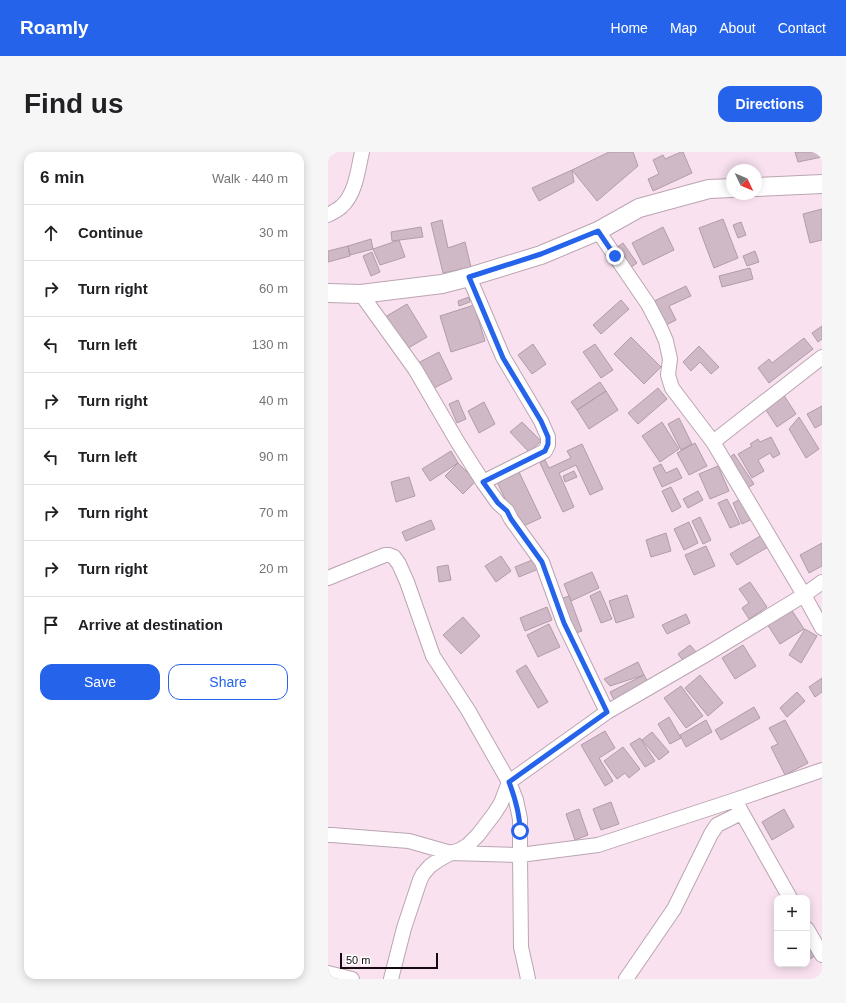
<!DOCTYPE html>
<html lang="en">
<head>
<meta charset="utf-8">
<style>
	:root { --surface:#fff; --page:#f6f6f6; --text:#202124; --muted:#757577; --line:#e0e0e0; --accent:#2563eb }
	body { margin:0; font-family:Arial,sans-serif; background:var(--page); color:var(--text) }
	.controls { position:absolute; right:12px; bottom:12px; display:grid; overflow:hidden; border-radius:8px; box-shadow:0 2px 10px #0003 }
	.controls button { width:36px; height:36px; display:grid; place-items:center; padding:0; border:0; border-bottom:1px solid var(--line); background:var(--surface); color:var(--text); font:20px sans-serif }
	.compass { position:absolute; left:398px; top:12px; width:36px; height:36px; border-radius:50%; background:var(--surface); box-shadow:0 2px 10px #0003; rotate:134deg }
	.scale { position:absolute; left:12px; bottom:10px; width:98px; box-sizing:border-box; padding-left:4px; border:2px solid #130b10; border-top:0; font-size:11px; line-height:14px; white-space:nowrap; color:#130b10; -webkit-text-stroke:3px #fff; paint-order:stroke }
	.stop { position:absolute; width:12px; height:12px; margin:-9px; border:3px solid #2563eb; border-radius:50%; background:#fff }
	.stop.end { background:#2563eb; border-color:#fff; box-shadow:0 1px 4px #0008 }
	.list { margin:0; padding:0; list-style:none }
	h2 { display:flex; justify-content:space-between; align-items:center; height:52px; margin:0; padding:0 16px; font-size:17px }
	h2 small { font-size:13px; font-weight:400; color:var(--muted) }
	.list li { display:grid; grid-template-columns:26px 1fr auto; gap:12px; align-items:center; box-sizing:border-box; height:56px; padding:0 16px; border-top:1px solid var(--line) }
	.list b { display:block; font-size:15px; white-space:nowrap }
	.list em { font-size:13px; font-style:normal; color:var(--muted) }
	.actions { display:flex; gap:8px; padding:12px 16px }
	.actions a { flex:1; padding:9px 0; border:1px solid var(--accent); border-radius:12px; text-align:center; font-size:14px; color:var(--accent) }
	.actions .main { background:var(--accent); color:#fff }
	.icon { flex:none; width:22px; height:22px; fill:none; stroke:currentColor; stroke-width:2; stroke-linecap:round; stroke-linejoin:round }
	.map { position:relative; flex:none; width:494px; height:827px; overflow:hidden; border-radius:12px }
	header { display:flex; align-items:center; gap:24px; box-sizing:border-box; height:56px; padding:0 20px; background:var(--accent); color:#fff }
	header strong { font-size:19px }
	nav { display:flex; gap:22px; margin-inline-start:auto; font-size:14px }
	.intro { display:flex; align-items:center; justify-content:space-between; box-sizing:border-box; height:96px; padding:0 24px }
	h1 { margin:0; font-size:28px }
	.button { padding:10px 18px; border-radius:12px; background:var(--accent); color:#fff; font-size:14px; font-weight:700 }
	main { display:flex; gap:24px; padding:0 24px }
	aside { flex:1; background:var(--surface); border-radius:12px; box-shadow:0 2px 10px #0003 }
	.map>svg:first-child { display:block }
</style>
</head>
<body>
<header>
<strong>Roamly</strong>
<nav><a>Home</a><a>Map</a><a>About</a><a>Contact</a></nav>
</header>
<div class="intro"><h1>Find us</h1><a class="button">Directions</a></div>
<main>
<aside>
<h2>6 min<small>Walk · 440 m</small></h2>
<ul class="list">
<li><svg class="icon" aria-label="ahead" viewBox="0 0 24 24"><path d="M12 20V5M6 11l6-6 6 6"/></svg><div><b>Continue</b></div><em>30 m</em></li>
<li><svg class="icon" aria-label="right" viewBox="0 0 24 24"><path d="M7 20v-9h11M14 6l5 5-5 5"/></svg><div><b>Turn right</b></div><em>60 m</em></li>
<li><svg class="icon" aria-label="left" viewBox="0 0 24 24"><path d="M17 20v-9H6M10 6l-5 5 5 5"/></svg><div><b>Turn left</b></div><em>130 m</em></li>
<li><svg class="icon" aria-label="right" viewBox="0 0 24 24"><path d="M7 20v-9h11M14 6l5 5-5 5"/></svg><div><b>Turn right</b></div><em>40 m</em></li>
<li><svg class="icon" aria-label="left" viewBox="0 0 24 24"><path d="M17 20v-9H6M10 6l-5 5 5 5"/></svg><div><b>Turn left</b></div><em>90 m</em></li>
<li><svg class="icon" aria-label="right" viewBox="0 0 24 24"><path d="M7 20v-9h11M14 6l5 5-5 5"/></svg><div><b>Turn right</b></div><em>70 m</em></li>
<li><svg class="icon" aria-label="right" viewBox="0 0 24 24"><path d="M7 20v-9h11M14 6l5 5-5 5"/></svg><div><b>Turn right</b></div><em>20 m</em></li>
<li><svg class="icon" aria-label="arrive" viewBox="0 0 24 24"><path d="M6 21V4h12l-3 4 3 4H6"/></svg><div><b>Arrive at destination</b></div></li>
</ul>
<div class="actions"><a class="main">Save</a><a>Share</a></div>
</aside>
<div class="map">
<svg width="494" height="827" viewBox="0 0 494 827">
	<rect width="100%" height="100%" fill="#f9e1f0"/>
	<!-- building -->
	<path fill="#cfb9c6" stroke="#b19ca9" d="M281,0h24l5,14 -41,35 -25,-31z
		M353,0h2l9,21 -39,18 -5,-12 11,-5 -6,-14 10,-5 2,4z
		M467,0h27v5l-24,5z
		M244,18l2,12 -35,19 -7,-13z
		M494,57v31l-12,3 -7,-29z
		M395,67l15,39 -24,10 -15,-40z
		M114,68l6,28 17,-6 6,25 -28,6 -12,-50z
		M413,70l5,13 -8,3 -5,-13z
		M93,75l2,10 -31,4 -1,-9z
		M335,75l11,23 -31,15 -11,-22z
		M43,87l2,10 -23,6 -2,-9z
		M71,88l6,17 -25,8 -7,-16z
		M295,91l14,20 -10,7 -14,-20z
		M20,94l2,10 -22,6v-11z
		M427,99l4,11 -12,4 -4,-10z
		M44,100l8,20 -9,4 -8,-20z
		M422,116l3,11 -31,8 -3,-11z
		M358,134l5,10 -22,10 7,14 -12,6 -12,-24z
		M141,145l1,5 -11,4 -1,-5z
		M293,148l8,9 -28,25 -8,-9z
		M79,152l20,33 -22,13 -20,-33z
		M146,153l11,36 -34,11 -11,-36z
		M494,174v13l-4,3 -6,-9z
		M303,185l30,30 -17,17 -30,-30z
		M476,186l9,11 -44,34 -11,-15 11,-9 3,4z
		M205,192l13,20 -14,10 -14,-19z
		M267,192l18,26 -12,8 -18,-26z
		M371,194l20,21 -8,7 -11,-12 -9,9 -8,-9z
		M111,200l13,27 -20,10 -14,-26z
		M272,230l6,9 -29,19 -6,-8z
		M330,236l9,11 -29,25 -10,-11z
		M278,239l12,19 -29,19 -12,-19z
		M455,242l13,20 -19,13 -13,-20z
		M130,248l8,19 -9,4 -8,-19z
		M156,250l11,22 -16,9 -11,-22z
		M494,254v18l-7,4 -8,-14z
		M471,265l20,32 -13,9 -17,-29z
		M351,266l13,26 -11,6 -13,-26z
		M194,270l19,19 -12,11 -19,-20z
		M334,270l17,27 -19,13 -18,-26z
		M443,285l9,17 -7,4 -3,-5 -12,7 6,11 -12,7 -14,-24 14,-8 -2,-2 8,-5 2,3z
		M367,291l12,23 -18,9 -12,-22z
		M254,292l21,45 -13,6 -14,-30 -17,8 15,34 -11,5 -23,-49 5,-3 4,8 22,-10 -4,-7z
		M123,299l7,12 -28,18 -8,-12z
		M406,302l20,30 -8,5 -20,-29z
		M130,311l18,18 -13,13 -18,-18z
		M333,312l5,9 11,-5 5,10 -20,9 -9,-19z
		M390,314l11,25 -19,8 -11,-25z
		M246,319l3,6 -12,5 -2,-6z
		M191,320l22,46 -22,10 -22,-46z
		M81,325l6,19 -19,6 -5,-20z
		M343,335l10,20 -9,5 -10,-21z
		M370,339l5,9 -15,8 -5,-9z
		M416,345l10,21 -12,6 -9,-21z
		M399,347l13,25 -10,4 -12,-25z
		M372,365l11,23 -8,4 -11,-23z
		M103,368l4,9 -29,12 -4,-9z
		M361,370l9,21 -14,7 -10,-21z
		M338,381l5,18 -20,6 -5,-17z
		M434,383l6,12 -31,18 -7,-11z
		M494,391v23l-13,7 -9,-18z
		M378,394l9,20 -21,9 -9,-20z
		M173,404l10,15 -15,11 -11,-16z
		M209,406l4,10 -22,9 -4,-10z
		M120,413l3,15 -12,2 -2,-15z
		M264,420l7,16 -28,13 -7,-17z
		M422,430l17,25 -18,12 -7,-11 7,-5 -10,-14z
		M272,439l12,28 -11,4 -11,-27z
		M299,443l7,22 -18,6 -7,-22z
		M241,444l13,35 -9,3 -13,-35z
		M219,455l5,13 -27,11 -5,-13z
		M463,457l13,20 -24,15 -13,-20z
		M358,462l4,9 -23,11 -5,-9z
		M135,465l17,19 -19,18 -18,-19z
		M221,472l11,23 -22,10 -11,-22z
		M477,477l12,7 -16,27 -12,-8z
		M362,493l7,8 -12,10 -7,-9z
		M415,493l13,21 -21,13 -13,-21z
		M310,510l6,13 -34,11 -6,-7z
		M198,513l22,37 -10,6 -22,-37z
		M316,523l5,9 -35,16 -4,-8z
		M372,523l23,28 -15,13 -23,-28z
		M494,526v14l-7,5 -6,-10z
		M353,534l22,30 -17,12 -22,-30z
		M469,540l8,9 -18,16 -7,-9z
		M426,555l6,11 -39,22 -6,-10z
		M341,565l12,21 -11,6 -12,-20z
		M378,568l6,12 -26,15 -6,-12z
		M457,568l23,43 -23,12 -14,-28 7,-3 -9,-16z
		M277,579l10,17 -16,10 14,23 -8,5 -24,-41z
		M324,580l17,20 -10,8 -17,-20z
		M312,586l15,23 -10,6 -15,-23z
		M295,595l17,22 -11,9 -4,-5 -8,6 -13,-18z
		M283,650l8,22 -18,6 -8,-21z
		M251,657l9,26 -13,5 -9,-26z
		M456,657l10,18 -22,13 -10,-18z
		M479,789l9,14 -9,6z"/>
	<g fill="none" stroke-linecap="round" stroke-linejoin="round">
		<!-- minor casing -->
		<g stroke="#bba5b2" stroke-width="16">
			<path id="minor" d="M0,63c5,-3 10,-5 14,-9 14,-13 16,-37 20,-54
				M270,79l50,73 12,23 6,14 4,18 -2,16 4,13 41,54 91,153 18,-13
				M141,125l34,80 38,64 7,16v8l-3,6 -62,31
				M33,142l54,75 42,72 26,41 15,21 9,8 4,8 31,43 22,61 43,89
				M385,290l109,-85
				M0,426l57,-23h4l5,2 5,7 8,18 26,74 35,54 41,72 7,18 4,19v36l-69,-2 -11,6 -10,7 -7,8 -3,6 -16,48 -13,51
				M409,652l53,94
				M0,683h4l77,6 42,12 9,-3 8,-5 10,-10 16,-21 7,-11 8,-21 98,-70 100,-58 97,-59 18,33
				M479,777l15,26
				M0,821l24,6
				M200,827l-1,-5 -6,-27 -1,-92 78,-10 137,-45 87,-30
				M298,827l48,-70 37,-75 6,-9 24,-12"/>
		</g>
		<!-- tertiary casing -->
		<g stroke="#bba5b2" stroke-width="20">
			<path id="tertiary" d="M428,35l66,-3
				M0,141l33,1 81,-10 27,-7 72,-22 57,-24 41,-23 70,-19 23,-1"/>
		</g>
		<!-- minor -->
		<use href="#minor" stroke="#fff" stroke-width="14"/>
		<!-- tertiary -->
		<use href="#tertiary" stroke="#fff" stroke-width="18"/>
	</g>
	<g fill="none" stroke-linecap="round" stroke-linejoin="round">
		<!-- route -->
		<path stroke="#2563eb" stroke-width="5" d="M192,679c0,-17 -5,-33 -11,-49l98,-70 -43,-89 -22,-61 -31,-43 -4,-8 -9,-8 -15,-21 62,-31 3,-7v-7l-7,-16 -38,-63 -34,-81 72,-23 57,-23 17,25"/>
	</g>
</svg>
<div class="controls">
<button>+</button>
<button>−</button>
</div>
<svg class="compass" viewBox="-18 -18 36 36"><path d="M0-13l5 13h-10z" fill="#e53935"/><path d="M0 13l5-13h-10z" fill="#757577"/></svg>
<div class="scale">50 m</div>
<div class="stop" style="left:192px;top:679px"></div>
<div class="stop end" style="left:287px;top:104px"></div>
</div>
</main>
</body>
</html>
